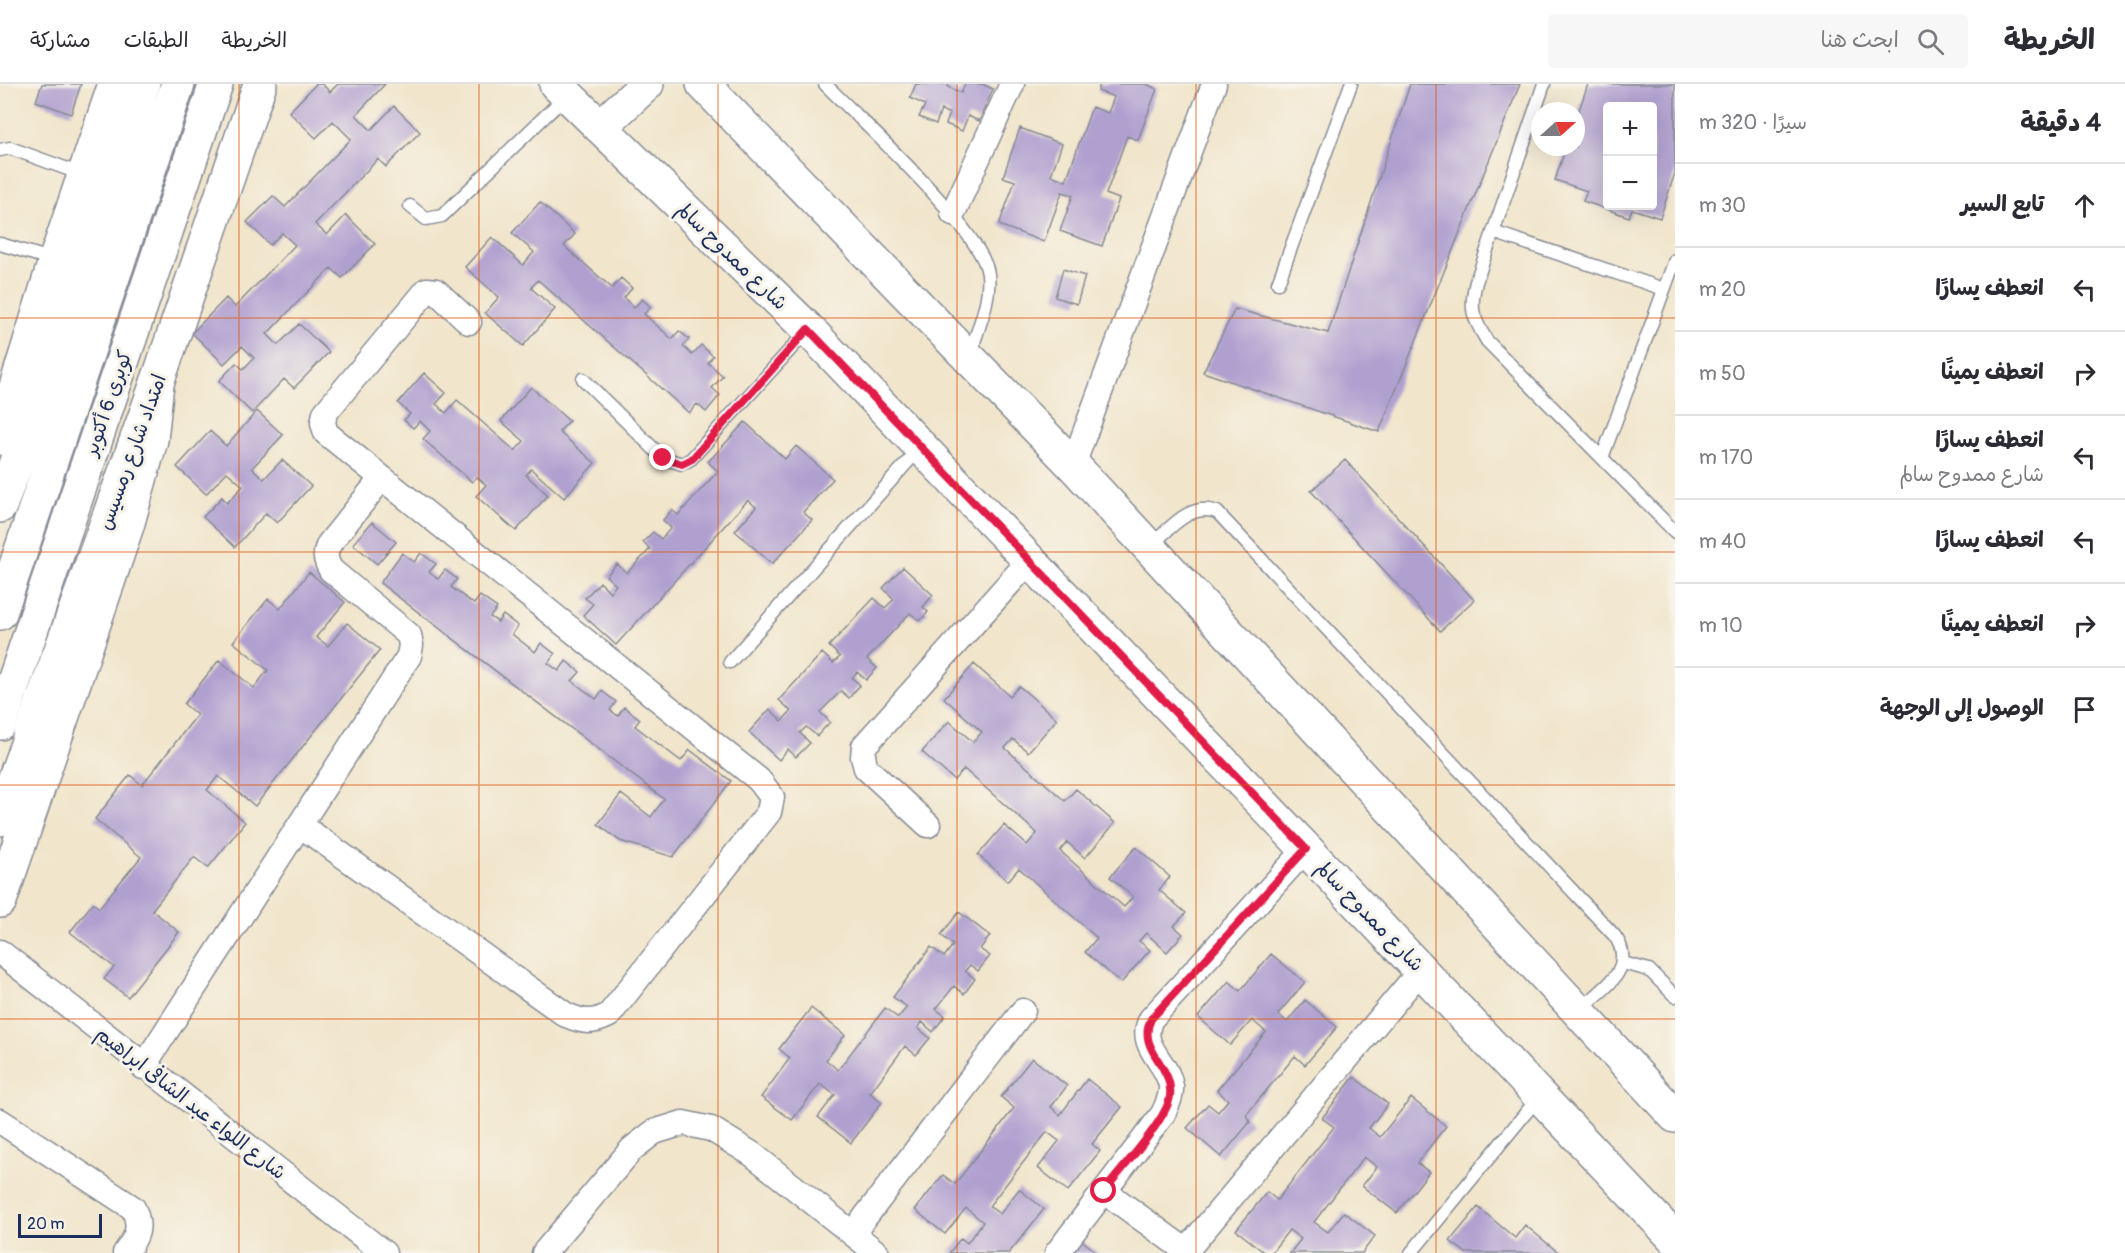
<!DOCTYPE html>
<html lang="ar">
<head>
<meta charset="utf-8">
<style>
	:root { --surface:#fff; --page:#f7f7f7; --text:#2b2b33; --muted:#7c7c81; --line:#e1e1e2 }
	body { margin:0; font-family:Pangolin,"Playpen Sans Arabic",sans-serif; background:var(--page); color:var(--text); direction:rtl }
	.controls { position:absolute; right:18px; top:18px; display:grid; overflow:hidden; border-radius:6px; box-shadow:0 6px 24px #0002 }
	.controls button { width:54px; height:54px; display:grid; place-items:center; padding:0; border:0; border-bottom:2px solid var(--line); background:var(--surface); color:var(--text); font:30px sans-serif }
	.compass { position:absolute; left:1531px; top:18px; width:54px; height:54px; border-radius:50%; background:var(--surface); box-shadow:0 6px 24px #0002; rotate:69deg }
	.scale { position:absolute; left:18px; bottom:15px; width:84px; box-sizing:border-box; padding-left:6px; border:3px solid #1b2f5e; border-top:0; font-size:16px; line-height:21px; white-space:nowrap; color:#1b2f5e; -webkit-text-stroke:4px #f7f3e8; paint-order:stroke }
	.stop { position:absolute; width:18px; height:18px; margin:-14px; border:4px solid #e11d48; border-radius:50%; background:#fff }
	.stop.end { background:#e11d48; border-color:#fff; box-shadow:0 2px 6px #0008 }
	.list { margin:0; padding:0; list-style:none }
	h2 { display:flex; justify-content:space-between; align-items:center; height:78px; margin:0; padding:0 24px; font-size:26px }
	h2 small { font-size:20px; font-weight:400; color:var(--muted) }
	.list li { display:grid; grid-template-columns:39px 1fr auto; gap:18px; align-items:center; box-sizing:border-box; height:84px; padding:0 24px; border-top:2px solid var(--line) }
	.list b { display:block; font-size:22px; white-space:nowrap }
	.list p { margin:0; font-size:20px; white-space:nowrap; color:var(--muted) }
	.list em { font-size:20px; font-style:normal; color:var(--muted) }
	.icon { flex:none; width:33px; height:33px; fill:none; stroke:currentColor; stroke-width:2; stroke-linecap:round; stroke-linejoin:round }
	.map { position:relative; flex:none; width:1675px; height:1169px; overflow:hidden; direction:ltr }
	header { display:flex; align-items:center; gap:36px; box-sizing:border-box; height:84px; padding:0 30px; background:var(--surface); border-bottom:2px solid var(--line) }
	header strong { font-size:28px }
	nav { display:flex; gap:33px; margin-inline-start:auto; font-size:21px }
	.search { width:420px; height:54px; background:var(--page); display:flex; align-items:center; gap:15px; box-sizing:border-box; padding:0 21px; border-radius:6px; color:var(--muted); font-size:22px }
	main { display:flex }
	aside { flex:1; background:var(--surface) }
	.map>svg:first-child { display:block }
</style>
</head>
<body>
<header>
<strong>الخريطة</strong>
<div class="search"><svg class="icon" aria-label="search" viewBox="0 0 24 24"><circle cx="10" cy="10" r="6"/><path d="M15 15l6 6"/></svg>ابحث هنا</div>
<nav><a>الخريطة</a><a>الطبقات</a><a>مشاركة</a></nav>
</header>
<main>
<aside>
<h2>4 دقيقة<small>سيرًا · 320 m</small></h2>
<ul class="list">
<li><svg class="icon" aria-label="ahead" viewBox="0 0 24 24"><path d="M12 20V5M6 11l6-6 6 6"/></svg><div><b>تابع السير</b></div><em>30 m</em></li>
<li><svg class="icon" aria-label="left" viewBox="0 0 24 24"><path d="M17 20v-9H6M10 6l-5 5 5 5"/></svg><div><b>انعطف يسارًا</b></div><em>20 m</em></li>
<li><svg class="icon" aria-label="right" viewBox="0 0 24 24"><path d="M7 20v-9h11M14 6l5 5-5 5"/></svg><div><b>انعطف يمينًا</b></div><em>50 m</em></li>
<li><svg class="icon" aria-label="left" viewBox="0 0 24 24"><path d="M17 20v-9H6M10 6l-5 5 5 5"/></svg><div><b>انعطف يسارًا</b><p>شارع ممدوح سالم</p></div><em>170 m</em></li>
<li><svg class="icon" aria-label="left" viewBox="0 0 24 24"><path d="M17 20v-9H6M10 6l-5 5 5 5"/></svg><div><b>انعطف يسارًا</b></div><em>40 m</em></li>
<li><svg class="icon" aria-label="right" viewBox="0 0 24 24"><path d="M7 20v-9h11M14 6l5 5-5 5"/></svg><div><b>انعطف يمينًا</b></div><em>10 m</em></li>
<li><svg class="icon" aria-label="arrive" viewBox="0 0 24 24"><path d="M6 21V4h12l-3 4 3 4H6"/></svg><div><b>الوصول إلى الوجهة</b></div></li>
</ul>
</aside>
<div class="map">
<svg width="1675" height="1169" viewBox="0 0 1675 1169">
	<rect width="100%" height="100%" fill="#f7f3e8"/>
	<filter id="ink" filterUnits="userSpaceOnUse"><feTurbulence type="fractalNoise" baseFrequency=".0167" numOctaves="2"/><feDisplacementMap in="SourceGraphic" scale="12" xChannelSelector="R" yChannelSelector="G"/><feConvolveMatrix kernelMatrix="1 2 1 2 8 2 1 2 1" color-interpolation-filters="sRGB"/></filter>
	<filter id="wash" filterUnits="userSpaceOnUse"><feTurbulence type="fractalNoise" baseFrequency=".008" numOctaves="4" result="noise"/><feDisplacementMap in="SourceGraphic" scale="24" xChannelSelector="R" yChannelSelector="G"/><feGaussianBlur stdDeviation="1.35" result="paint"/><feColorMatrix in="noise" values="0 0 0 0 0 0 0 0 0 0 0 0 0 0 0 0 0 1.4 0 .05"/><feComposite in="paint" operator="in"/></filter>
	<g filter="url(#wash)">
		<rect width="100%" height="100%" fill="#f1e5cb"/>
		<g id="blocks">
			<!-- building -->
			<path fill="#b0a0d0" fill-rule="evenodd" d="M42,0h39l-10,30 -35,-13z
				M316,0h6l8,8 8,-8h47l-29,31 15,15 23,-24 26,26 -34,35 -8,-8 -63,65 12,11 19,-20 29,29 -33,34 -11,-10 -64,66 11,11 21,-21 30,28 -35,36 -10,-9 -32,34 -33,-32 17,-18 7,6 11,-11 -12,-12 -18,18 -32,-31 34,-35 9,9 60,-62 -13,-12 -12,12 -23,-23 26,-26 12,11 66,-68 -18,-18 -17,17 -27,-26z
				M916,0h33l-1,3 13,6 4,-9h17l11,5 -14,32 -11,-5 -6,15 -16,-7 4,-10 -9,-4 -5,14 -17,-7 6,-12 -15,-7z
				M1100,0h46l11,5 -19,51 -11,-4 -21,58 13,5 -17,47 -42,-15 13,-36 -11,-3 -18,50 -45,-17 16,-44 -12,-4 17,-49 42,16 -11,31 15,6 26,-74 16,6 6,-16 -16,-6z
				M1410,0h110l-141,348 -176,-60 32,-63 93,24z
				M1588,0h87v89l-15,45 -28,-9 -3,8 -46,-16 4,-10 -32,-11 11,-33h10v-28zM1608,22h44v100h-44z
				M540,118l35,32 -11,12 48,42 9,-10 11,10 -8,10 10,10 8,-9 9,8 -7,7 28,25 7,-8 10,8 -6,7 9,9 9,-10 12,11 -5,7 15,13 -11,12 8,7 -14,17 -9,-8 -8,9 -151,-133 -7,8 24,21 -32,37 -38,-33 14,-16 -34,-30 27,-30 31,28 11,-13 -22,-19z
				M1063,185l22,7 -8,28 -22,-7z
				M424,289l22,20 -10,11 10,9 11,-13 58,51 9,-10 -23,-20 30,-34 38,34 -10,11 36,31 -31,35 -33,-29 -5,6 22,20 -32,36 -40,-35 10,-11 -9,-8 -5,5 -49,-43 7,-8 -10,-10 -7,7 -9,-8 6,-6 -12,-11z
				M257,327l26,24 -31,33 12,11 18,-19 29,26 -34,37 -11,-10 -31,34 -32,-30 19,-20 5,6 16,-17 -16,-14 -21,22 -29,-27 33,-36 16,15z
				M745,338l40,37 11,-13 37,33 -30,33 9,8 -40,44 -37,-33 21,-24 -8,-7 -132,145 -33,-30 10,-11 -8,-6 15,-16 10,10 6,-7 -10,-9 11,-12 10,9 23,-24 -7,-7 10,-10 8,7 10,-11 -8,-8 9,-10 6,5 40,-44 -10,-9z
				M1345,376l129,140 -34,31 -129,-140z
				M372,438l24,20 -19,22 -24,-20z
				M402,469l12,9 7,-9 15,11 -7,8 9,7 7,-9 12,9 -6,8 23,17 6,-8 17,12 -7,9 8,5 5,-7 15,11 -6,8 23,18 6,-9 14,11 -7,9 11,8 7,-10 14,11 -8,9 24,18 6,-8 14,11 -6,8 8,6 6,-9 16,12 -5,7 46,35 9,-11 41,31 -58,76 -53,-16 -22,-17 23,-30 30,23 13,-18 -284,-216z
				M903,483l30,28 -10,12 5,5 -8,9 -10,-8 -43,46 10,9 -11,12 -9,-8 -5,6 8,7 -11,13 -8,-7 -21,21 10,10 -13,14 -11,-9 -6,6 10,10 -14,14 -8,-8 -9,11 -30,-28 21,-23 12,12 9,-10 -12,-11 43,-47 11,10 7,-6 -11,-11 45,-48 11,10 9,-9 -11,-11z
				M309,488l36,30 -29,35 12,9 19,-23 33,27 -125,156 -37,-30 -11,14 38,32 -37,46 -14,-11 -42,53 27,22 -51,65 -24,-18 10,-12 -44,-35 23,-29 6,5 42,-51 -46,-38 35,-44 12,10 55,-70 -13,-11 35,-44 35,28 14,-18 -35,-28 35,-43 12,10z
				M974,580l36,32 9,-10 38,33 -29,33 -15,-13 -8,9 60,53 11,-12 39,34 -30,35 -18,-16 -7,9 64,56 9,-10 -23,-20 26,-30 34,30 -11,13 27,23 -12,13 9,8 -16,18 -21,-19 -7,8 11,9 -29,33 -36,-31 12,-14 -78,-70 -11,13 -30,-26 26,-30 23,20 10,-12 -73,-64 -10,11 -32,-28 27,-31 24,21 9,-10 -38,-34z
				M959,828l31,24 -10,13 10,7 -12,15 -8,-6 -5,6 10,8 -11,15 -10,-8 -18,23 9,7 -12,16 -11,-10 -4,6 12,10 -14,17 -11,-9 -35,47 12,9 -31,41 -33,-26 17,-22 -15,-11 -28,36 -31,-23 29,-39 -11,-9 32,-41 34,27 -19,25 12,10 47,-62 13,10 9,-11 -14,-10 38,-50 13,10 9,-12 -12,-10z
				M1271,870l34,28 -27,32 9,8 18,-22 32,27 -32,38 -10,-9 -49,59 4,7 -29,35 -34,-29 21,-24 10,8 10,-12 -11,-10 49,-58 -14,-12 -22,25 -32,-28 31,-36 11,10z
				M1032,974l35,28 -16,21 9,8 27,-36 35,28 -30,37 8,7 -32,40 -30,-23 21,-27 -12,-9 -58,74 11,8 19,-25 25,20 -35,44h-60l12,-15 6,5 16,-21 -17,-14 -21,26 -30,-24 28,-35 12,9 59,-76 -13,-11z
				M1354,993l34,27 -19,24 11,9 31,-39 35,28 -29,37 12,9 -32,41 -35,-27 15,-19 -13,-10 -50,65 14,10 16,-20 31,24 -13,17h-72l11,-14 -12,-9 -18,23h-6l-29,-23 31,-38 10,8 57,-73 -12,-9z
				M1478,1123l37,31 10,-13 34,28h-93l-16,-12z
				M1080,1155l18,14h-29z"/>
		</g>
	</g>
	<g filter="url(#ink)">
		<use href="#blocks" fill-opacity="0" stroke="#868a94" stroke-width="1.5"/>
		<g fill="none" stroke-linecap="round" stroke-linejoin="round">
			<!-- service casing -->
			<g stroke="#868a94" stroke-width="15">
				<path id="service" d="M825,0c35,36 158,147 163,190 3,27 -11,56 -18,81
					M1544,0l-68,198c-7,27 -3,36 11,59l188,191
					M0,66l10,-2 74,27
					M410,122l16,13 16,-3 124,-120
					M1493,148l171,57
					M0,160l54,16
					M1278,199l73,-199
					M583,295l80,79 19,6 9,-5 117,-129
					M1602,374l73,-198
					M1150,462c20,-17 39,-44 67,-34l397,423c25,33 -12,55 -35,75
					M730,578l190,-214
					M1623,879l26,7 26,26
					M1411,1169l127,-155"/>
			</g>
			<!-- minor casing -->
			<g stroke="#868a94" stroke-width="27">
				<path id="minor" d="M953,129l59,-129
					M1073,381l141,-381
					M300,741l266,190c17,7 26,9 43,0l160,-203 3,-15 -13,-17 -433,-347 -3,-10 2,-10 102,-123 9,1 33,31
					M928,741l-62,-57 -3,-11 1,-11 166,-186
					M0,868l384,301
					M143,983l266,-411 2,-11 -2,-10 -78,-65c-6,-10 -7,-16 -2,-26l53,-66
					M0,1037l133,87c9,19 4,29 -8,45
					M1104,1107l85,62
					M853,1149l170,-222
					M1186,1167l235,-281
					M544,1169l88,-104 22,-17 29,-9 28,6 41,25 125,99
					M1057,1169l106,-139c4,-9 9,-18 8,-28 -4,-26 -34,-39 -20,-67l155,-170"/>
			</g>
			<!-- secondary casing -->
			<g stroke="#868a94" stroke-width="36">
				<path id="secondary" d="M556,0l252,245 498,520 369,390
					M703,0l370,381 602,651
					M600,43l47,-43"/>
			</g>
			<!-- primary casing -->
			<g stroke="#868a94" stroke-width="36">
				<path id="primary" d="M0,354l55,-177 60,-177
					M0,735l157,-436 103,-299"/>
			</g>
			<!-- motorway casing -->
			<g stroke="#868a94" stroke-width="36">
				<path id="motorway" d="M0,422l41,-112 102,-310
					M0,529l178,-529
					M0,639l216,-639
					M0,817l127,-375 24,-86 6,-57"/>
			</g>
			<!-- service -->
			<use href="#service" stroke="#fff" stroke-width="12"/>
			<!-- minor -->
			<use href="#minor" stroke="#fff" stroke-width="24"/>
			<!-- secondary -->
			<use href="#secondary" stroke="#fff" stroke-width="33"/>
			<!-- primary -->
			<use href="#primary" stroke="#fff" stroke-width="33"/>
			<!-- motorway -->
			<use href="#motorway" stroke="#fff" stroke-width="33"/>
		</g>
	</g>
	<g fill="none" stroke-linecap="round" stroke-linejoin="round" filter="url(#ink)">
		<!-- route -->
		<path stroke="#e11d48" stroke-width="8" d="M663,374l19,6 10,-5 116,-130 498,520 -155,170c-15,30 23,47 19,77 -2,22 -50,75 -66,95"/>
	</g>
	<!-- grid -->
	<path fill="none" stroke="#de5710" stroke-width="1.5" stroke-opacity="0.55" d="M239,0v1169M479,0v1169M718,0v1169M957,0v1169M1196,0v1169M1436,0v1169M0,234h1675M0,468h1675M0,701h1675M0,935h1675"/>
	<g text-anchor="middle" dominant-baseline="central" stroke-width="6" stroke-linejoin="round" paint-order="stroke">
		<!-- street labels -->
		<g font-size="20" fill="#1b2f5e" stroke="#f7f3e8">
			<text transform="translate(732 172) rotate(44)">شارع ممدوح سالم</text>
			<text transform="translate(108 319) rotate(-71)">كوبرى 6 أكتوبر</text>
			<text transform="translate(132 368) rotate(-70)">امتداد شارع رمسيس</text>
			<text transform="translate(1370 832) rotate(46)">شارع ممدوح سالم</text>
			<text transform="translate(191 1019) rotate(38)">شارع اللواء عبد الشافى ابراهيم</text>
		</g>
	</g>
</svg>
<div class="controls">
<button>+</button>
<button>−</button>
</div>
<svg class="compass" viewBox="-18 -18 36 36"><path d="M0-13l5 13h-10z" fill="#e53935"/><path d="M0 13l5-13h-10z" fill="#7c7c81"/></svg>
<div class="scale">20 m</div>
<div class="stop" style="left:1104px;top:1107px"></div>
<div class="stop end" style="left:663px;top:374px"></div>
</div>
</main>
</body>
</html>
